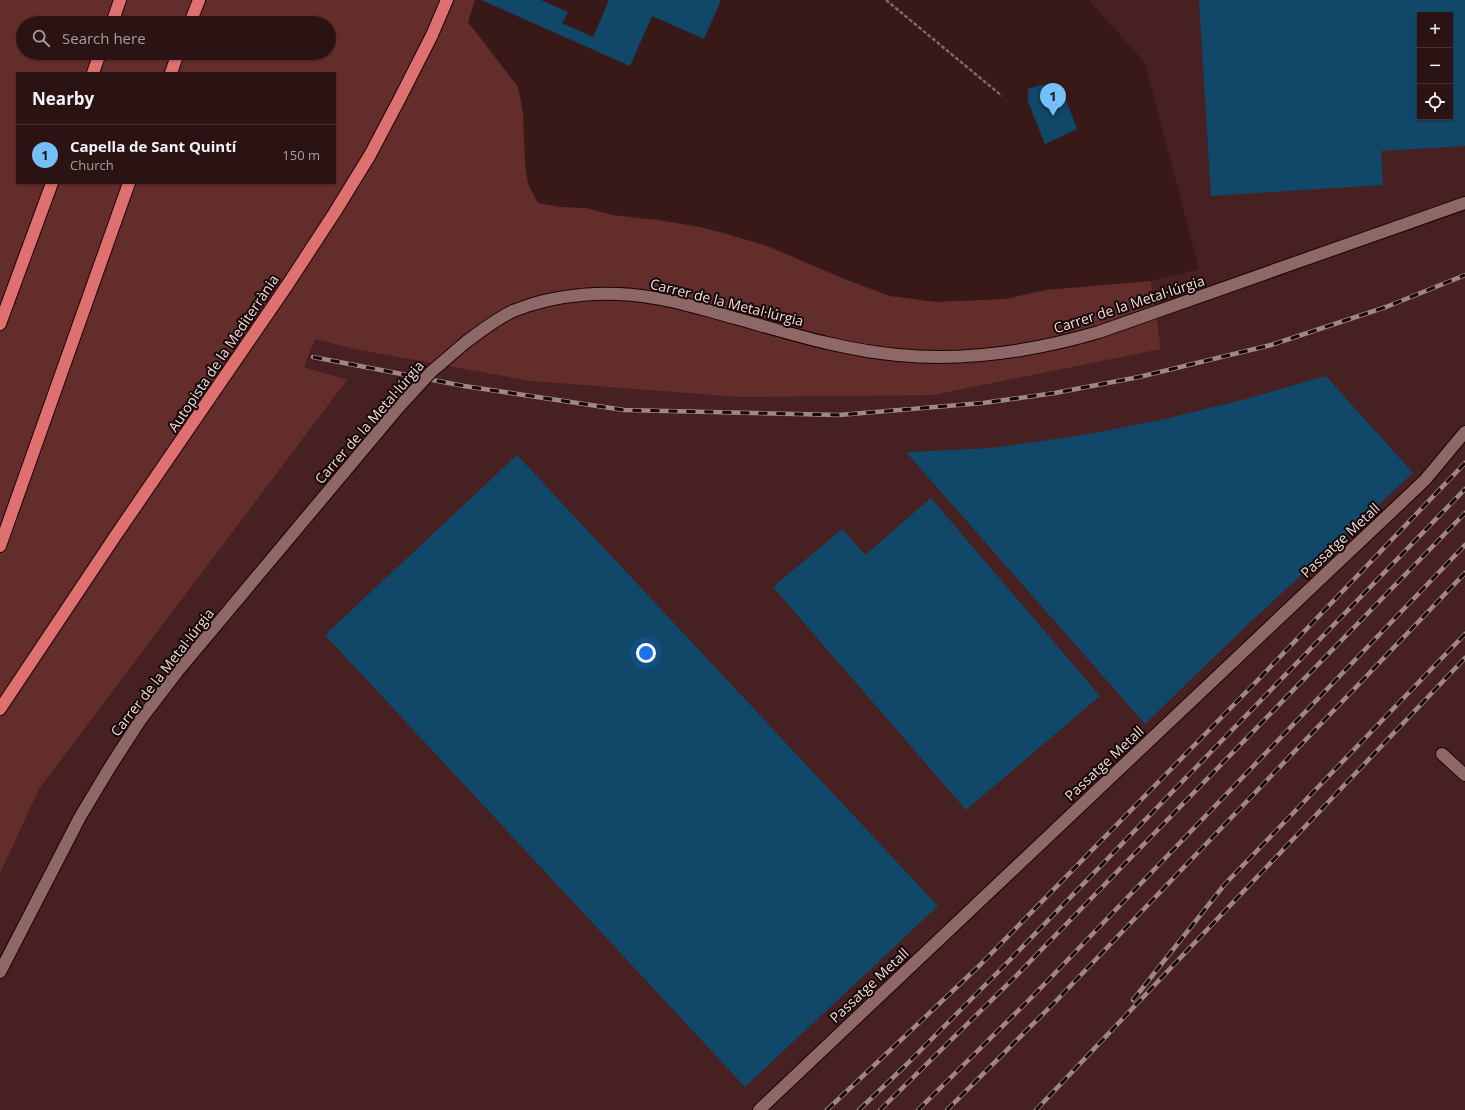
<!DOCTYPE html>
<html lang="en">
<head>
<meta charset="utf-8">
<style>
	:root { --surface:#2a1312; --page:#321c1b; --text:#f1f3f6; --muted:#a59e9f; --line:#463232; --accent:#74c0f6 }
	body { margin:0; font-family:"Open Sans",sans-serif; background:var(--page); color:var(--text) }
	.controls { position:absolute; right:12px; top:12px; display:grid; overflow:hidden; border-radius:0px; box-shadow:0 1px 3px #0004 }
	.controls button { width:36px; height:36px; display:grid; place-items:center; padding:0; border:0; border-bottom:1px solid var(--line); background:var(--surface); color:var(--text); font:20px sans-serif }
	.you { position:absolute; left:646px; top:653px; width:14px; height:14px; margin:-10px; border:3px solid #fff; border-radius:50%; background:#1a73e8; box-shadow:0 0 0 6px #1a73e833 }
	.badge { display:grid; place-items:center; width:26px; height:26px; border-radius:50%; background:var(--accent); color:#111; font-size:13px; font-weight:700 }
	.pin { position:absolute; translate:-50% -33px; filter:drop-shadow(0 1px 2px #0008) }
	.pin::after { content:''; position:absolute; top:21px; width:14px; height:12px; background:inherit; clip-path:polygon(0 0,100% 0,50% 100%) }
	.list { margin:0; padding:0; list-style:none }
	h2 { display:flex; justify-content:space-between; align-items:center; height:52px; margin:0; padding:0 16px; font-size:17px }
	h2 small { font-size:13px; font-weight:400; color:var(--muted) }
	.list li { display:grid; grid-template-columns:26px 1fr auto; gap:12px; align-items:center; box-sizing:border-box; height:60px; padding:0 16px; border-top:1px solid var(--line) }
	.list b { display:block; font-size:15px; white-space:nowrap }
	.list p { margin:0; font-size:13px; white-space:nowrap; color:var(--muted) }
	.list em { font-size:13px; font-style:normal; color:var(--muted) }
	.icon { flex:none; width:22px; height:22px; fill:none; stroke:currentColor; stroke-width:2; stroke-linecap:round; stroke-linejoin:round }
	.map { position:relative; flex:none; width:1465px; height:1110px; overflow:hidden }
	.search { position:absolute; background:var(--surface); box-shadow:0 1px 3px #0004; left:16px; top:16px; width:320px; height:44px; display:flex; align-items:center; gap:10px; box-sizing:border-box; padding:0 14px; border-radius:22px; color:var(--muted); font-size:15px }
	.panel { position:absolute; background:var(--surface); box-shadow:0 1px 3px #0004; left:16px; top:72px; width:320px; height:112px; border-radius:0px }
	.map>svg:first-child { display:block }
</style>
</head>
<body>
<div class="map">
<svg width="1465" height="1110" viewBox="0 0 1465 1110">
	<rect width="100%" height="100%" fill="#381918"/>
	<!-- built -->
	<path fill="#472121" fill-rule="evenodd" d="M1089,0h376v1110h-1465v-236l39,-85 307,-409 -42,-13 11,-28 44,11 171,31 208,16 423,-48 -10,-68 48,-12 -54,-206zM1420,15h30v102h-30z"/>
	<!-- green -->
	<path fill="#632d2c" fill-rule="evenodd" d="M0,0h475l-7,22 50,65 5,25 2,50 3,22 10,19 22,4 26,1 26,7 46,5 42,7 23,6 44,13 80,34 43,16 46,6 69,-3 41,-9 105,-9 10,68 -228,46 -195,2 -208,-16 -171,-31 -44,-11 -11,28 43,13 -308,409 -39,85zM23,23h306v30h-306zM17,73h318v110h-318z"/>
	<!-- building -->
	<path fill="#114768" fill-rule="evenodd" d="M481,0h60l27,12 -6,11 31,14 16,-37h112l-17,39 -52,-23 -22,50z
		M1199,0h266v146l-84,5 2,34 -172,11zM1420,15h30v102h-30z
		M1040,85l8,1 16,8 13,35 -32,15 -17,-42v-13z
		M1326,376l87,97 -168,154 -100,97 -239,-272 86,-4 92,-13 81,-16 81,-20z
		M517,455l421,451 -193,181 -420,-452z
		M931,498l169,198 -134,114 -193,-223 69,-58 23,26z"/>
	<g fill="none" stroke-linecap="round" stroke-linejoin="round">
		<!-- minor casing -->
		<g stroke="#1d0304" stroke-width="14">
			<path id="minor" d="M466,342c15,-11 30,-23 47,-31 44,-18 96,-21 142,-13 27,4 54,13 80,20 54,15 107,32 163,37 69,7 136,-4 201,-23l366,-129
				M1442,754l23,21
				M0,972l80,-155 30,-50 31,-48 36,-47 221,-264
				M759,1110l666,-630 40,-48"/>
		</g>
		<!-- highway casing -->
		<g stroke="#1d0304" stroke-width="14">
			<path id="highway" d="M112,23l8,-23
				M190,23l9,-23
				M93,73l7,-20
				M171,73l7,-20
				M0,324l52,-141
				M0,546l129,-363
				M0,709l116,-174 172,-251 47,-72 35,-57 30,-57 32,-63 15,-35"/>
		</g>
		<!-- path -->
		<path stroke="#836766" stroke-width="2.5" stroke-dasharray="4 2" stroke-linecap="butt" d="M886,0l116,96"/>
		<!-- minor -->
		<use href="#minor" stroke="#8e6866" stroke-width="12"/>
		<!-- highway -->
		<use href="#highway" stroke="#de706f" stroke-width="12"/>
		<!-- rail casing -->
		<g stroke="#a08685" stroke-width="4.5">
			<path id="rail" d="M313,357l151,29 160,24 215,5 144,-12 72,-10 84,-16 132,-32 115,-38 79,-32
				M1133,1000l92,-116 240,-250
				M827,1110l153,-145 274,-281 211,-221
				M859,1110l46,-44 98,-99 462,-478
				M880,1110l137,-135 448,-462
				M918,1110l118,-117 429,-448
				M947,1110l110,-110 408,-427
				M1036,1110l429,-452"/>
		</g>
		<!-- rail -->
		<use href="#rail" stroke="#160808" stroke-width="3" stroke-dasharray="9" stroke-linecap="butt"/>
		<!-- minor-bridge casing -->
		<g stroke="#1d0304" stroke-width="14" stroke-linecap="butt">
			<path id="minor-bridge" d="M398,408l33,-36 35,-30"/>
		</g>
		<!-- minor-bridge -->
		<use href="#minor-bridge" stroke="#8e6866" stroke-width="12"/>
	</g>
	<g text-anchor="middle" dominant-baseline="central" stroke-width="4" stroke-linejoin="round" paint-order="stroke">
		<!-- street labels -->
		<g font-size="14" fill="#f2dcdb" stroke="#160808">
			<text transform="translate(727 302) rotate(14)">Carrer de la Metal·lúrgia</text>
			<text transform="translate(1129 304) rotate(-18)">Carrer de la Metal·lúrgia</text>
			<text transform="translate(223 353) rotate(-56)">Autopista de la Mediterrània</text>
			<text transform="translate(369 422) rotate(-49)">Carrer de la Metal·lúrgia</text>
			<text transform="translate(1340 540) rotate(-43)">Passatge Metall</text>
			<text transform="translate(162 672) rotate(-52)">Carrer de la Metal·lúrgia</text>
			<text transform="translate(1104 763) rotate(-43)">Passatge Metall</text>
			<text transform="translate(869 985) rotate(-43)">Passatge Metall</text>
		</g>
	</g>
</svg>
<div class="controls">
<button>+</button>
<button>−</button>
<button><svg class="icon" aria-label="locate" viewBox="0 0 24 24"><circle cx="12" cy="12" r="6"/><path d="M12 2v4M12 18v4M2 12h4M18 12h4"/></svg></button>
</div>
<div class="you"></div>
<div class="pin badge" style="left:1053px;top:116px">1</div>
<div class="search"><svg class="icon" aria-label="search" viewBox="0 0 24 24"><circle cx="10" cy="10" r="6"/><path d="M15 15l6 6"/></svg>Search here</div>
<section class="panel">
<h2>Nearby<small></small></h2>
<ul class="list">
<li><span class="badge">1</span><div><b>Capella de Sant Quintí</b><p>Church</p></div><em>150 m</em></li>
</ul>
</section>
</div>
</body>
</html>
